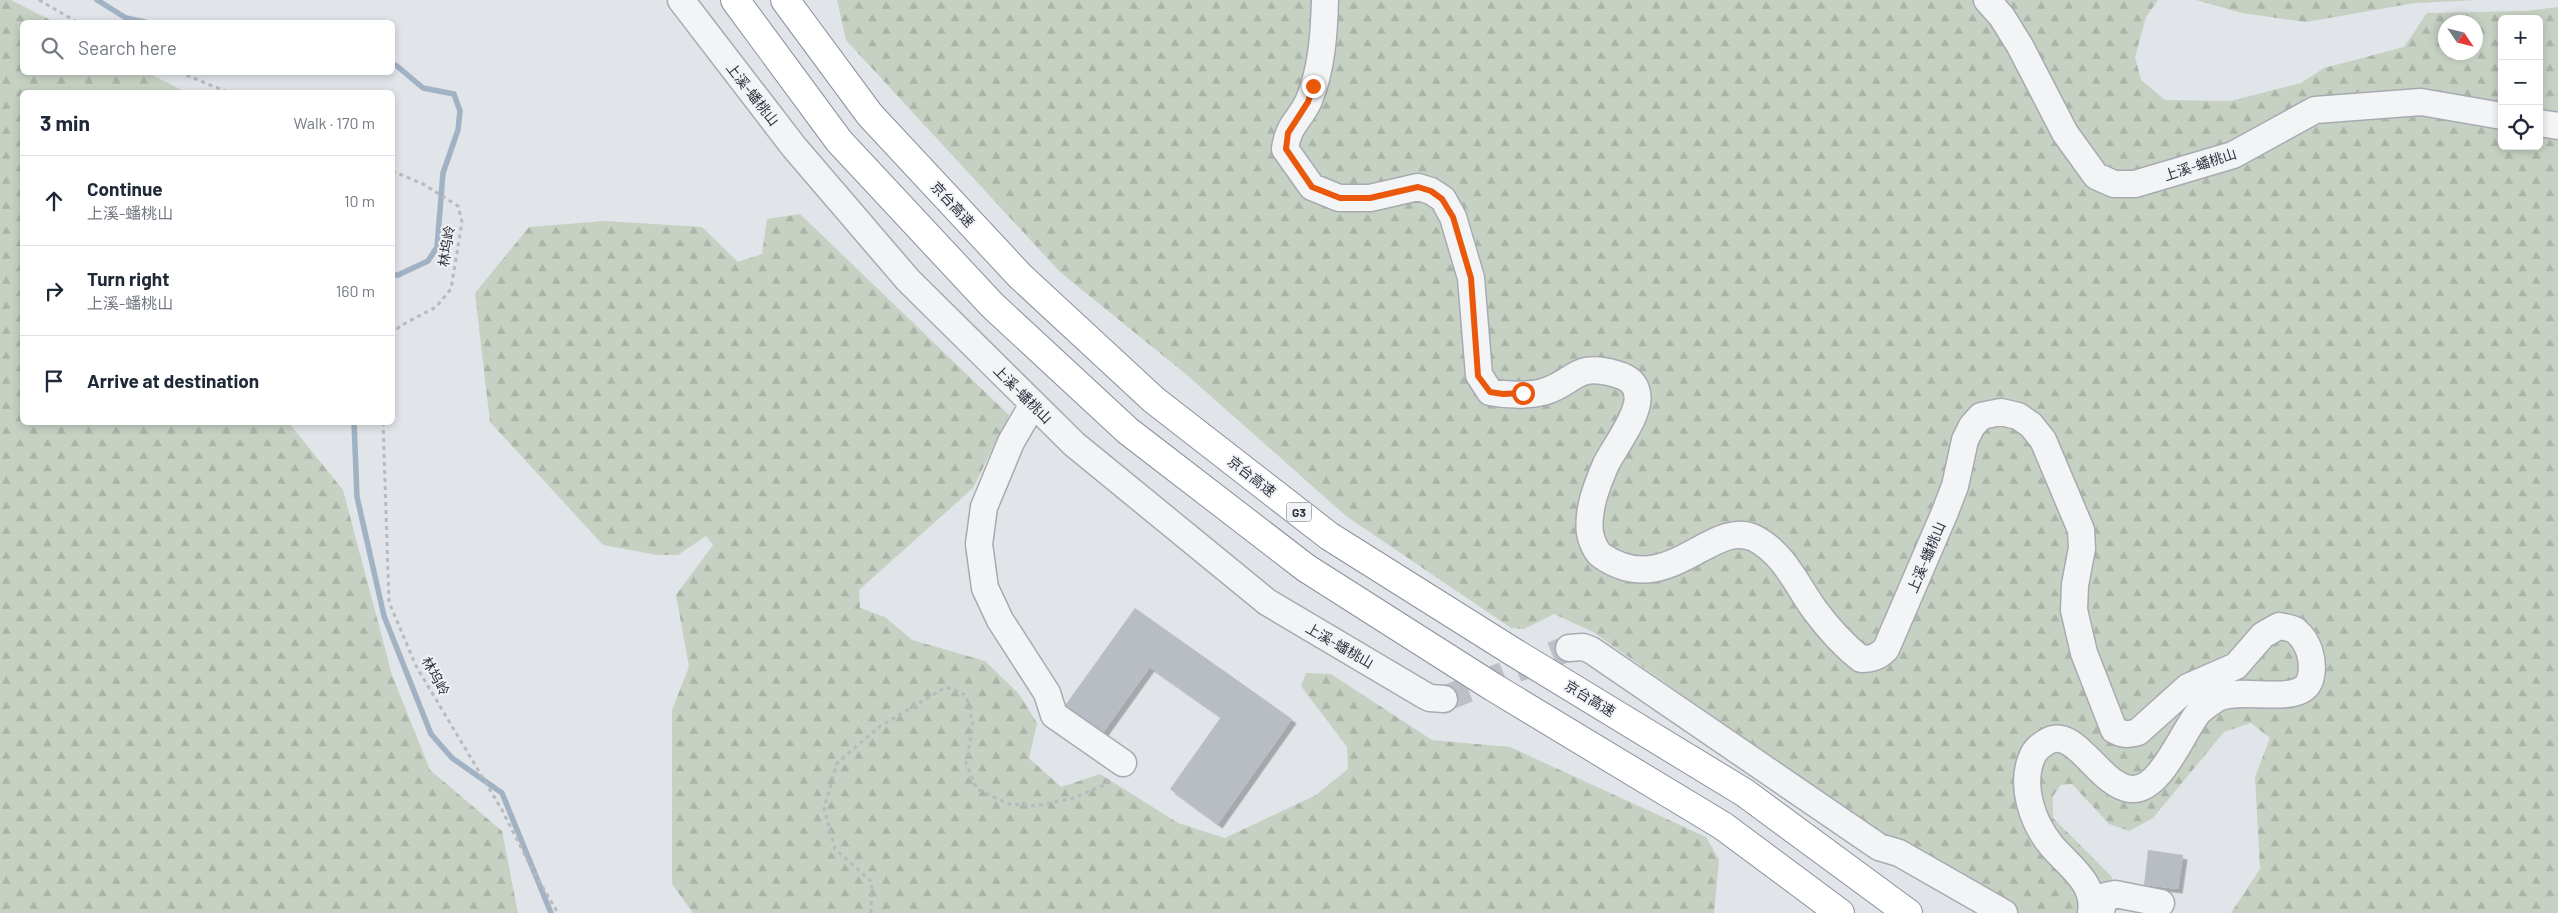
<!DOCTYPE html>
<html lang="en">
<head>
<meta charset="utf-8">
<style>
	:root { --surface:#fff; --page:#f2f2f3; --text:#1f2937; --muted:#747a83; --line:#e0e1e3 }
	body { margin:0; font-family:Barlow,"Noto Sans SC",sans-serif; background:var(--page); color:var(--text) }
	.controls { position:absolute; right:15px; top:15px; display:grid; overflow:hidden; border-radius:8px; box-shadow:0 2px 8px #0003 }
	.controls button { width:45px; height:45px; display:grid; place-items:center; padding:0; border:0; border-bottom:1px solid var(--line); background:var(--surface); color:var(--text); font:25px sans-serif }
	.compass { position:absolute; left:2438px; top:15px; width:45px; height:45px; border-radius:50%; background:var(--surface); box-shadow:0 2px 8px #0003; rotate:125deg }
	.stop { position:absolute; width:15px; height:15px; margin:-11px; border:4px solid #ea580c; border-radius:50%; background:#fff }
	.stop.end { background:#ea580c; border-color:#fff; box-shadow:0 1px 5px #0008 }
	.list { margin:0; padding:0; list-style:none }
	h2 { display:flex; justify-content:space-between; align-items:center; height:65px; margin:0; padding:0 20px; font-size:21px }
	h2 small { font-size:16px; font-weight:400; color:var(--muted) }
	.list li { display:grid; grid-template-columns:32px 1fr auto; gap:15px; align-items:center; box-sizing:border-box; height:90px; padding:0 20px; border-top:1px solid var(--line) }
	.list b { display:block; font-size:19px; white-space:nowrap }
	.list p { margin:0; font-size:16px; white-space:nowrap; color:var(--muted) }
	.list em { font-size:16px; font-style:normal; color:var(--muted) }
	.icon { flex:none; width:28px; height:28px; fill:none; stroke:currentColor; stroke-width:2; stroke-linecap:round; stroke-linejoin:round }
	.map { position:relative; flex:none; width:2558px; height:913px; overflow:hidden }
	.search { position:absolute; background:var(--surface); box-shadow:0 2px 8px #0003; left:20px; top:20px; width:375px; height:55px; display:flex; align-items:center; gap:12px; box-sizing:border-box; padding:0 18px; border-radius:8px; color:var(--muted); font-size:19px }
	.panel { position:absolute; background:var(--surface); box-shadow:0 2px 8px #0003; left:20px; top:90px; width:375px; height:335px; border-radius:8px }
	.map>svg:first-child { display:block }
</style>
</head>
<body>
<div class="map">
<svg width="2558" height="913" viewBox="0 0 2558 913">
	<defs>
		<pattern id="forest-firs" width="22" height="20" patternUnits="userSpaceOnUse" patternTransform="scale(1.25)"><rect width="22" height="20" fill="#c6d1c3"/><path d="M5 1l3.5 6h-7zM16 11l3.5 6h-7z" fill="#aab4a8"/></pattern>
		<filter id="shadow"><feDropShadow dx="4.5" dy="4.5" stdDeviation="0" flood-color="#0004"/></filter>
	</defs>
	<rect width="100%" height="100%" fill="#e1e4e8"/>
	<!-- forest -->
	<path fill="url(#forest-firs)" fill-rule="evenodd" d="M0,0h11l43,22h-32v50l126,1 38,19h-164v330l267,1 54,67 49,185 38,95 72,61 16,82h-518z
		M837,0h1321l-12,17 -11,40 6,23 24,20 66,1 70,-18 23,-15 80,-21 23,-34 98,-2 33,-4v906h-327l29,-44 -5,-92 15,-39 -19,-15 -27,9 -71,86 -24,13 -20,-7 -37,-40 -11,1 -8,11v22l59,59 -4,36h-131l-81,-68 -303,-213 -39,-18 -30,15 -13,-1 -165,-112 -159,-141 -127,-103 -214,-232zM2502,19h37v127h-37zM2446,22h30v30h-30z
		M2196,0h283l-64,3 -109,19 -64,-9z
		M800,214l209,201 -36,73 -114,102 1,18 25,9 27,23 73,21 34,33 18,29 -8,35 32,29 39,-13 78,49 47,15 91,-43 32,-26 -1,-22 -46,-61 5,-13 25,1 101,66 78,7 196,90 13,23 -5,53h-1021l-21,-29v-174l17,-43 -13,-72 37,-50 -7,-9 -28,19h-21l-54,-10 -113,-123 -15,-129 54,-66 76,-6 97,6 36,35 24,-8 5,-35z"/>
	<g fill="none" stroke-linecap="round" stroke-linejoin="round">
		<!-- stream -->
		<path stroke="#a0b2c4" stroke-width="5.5" d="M97,0l29,18 19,4
			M392,64l5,2 26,22 31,6 6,17 -2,19 -15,43 -6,74 -9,14 -30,14h-6
			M258,72h1
			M354,422l3,75 27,119 47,118 21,24 50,35 49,120"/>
	</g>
	<!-- building -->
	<path fill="#b8bdc4" filter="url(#shadow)" d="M1135,608l157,111 -74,105 -48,-35 51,-72 -71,-50 -53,74 -38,-27z
		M2148,850l35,5 -5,34 -34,-4z"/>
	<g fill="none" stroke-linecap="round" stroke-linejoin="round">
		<!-- minor-tunnel -->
		<path stroke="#bdc0c6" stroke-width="26" stroke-dasharray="26 13" stroke-linecap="butt" d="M1444,699l125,-51"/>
		<!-- minor casing -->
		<g stroke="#a7abb1" stroke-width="29">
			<path id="minor" d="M681,0l113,147 114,133 166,164 193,158 157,93 6,3 14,1
				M1325,0c-1,34 -3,68 -16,100 -9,21 -20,22 -24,49l27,38 27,11h31l48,-11 13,4 12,8 10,18 18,61 8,97 11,17c15,3 37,4 53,0 34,-10 30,-30 73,-18 11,3 19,8 21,19 5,19 -22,53 -31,71 -9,21 -19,46 -16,69 1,7 6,19 12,23 66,45 109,-38 152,-18 29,14 43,47 60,71 14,19 29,36 47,50 11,0 17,-2 25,-10l59,-137 10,-26 10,-46 7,-14 9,-10 20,-4 17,4 13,9 12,15 38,90 1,18 -7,37 -1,25 10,43 30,77c9,5 15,5 24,2l50,-45 48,-21 27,-31 16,-9c5,1 13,2 17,5 13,11 18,29 15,45 -6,34 -71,8 -95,23 -6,4 -14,9 -18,14 -16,20 -38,79 -67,76 -32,-3 -55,-63 -83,-48 -7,4 -13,8 -16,16 -12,28 0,65 19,88 17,21 45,37 40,68
				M1987,0l15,17 18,29 45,87 31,43 18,8h21l98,-29 82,-45 106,-8 81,14
				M2539,123l19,3
				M1033,404l-22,38 -27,65 -5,37 6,44 15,32 47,73 7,22 69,48
				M1569,648l14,-1 8,3 288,197 20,6 105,60
				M2100,913l6,-17 9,-2 46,9"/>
		</g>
		<!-- highway casing -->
		<g stroke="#8a919d" stroke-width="30">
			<path id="highway" d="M735,0l104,141 153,164 136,126 178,137 187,119 230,139 117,87
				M785,0l85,115 150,161 134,124 175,136 186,117 230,140 163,120"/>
		</g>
		<!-- path -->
		<path stroke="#b7babe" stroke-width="3" stroke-dasharray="4 4" stroke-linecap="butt" d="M39,0l38,22
			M179,72l48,20
			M392,171l31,13 35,22 4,16 -11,67 -15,18 -36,19 -8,8
			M383,422l6,180 27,64 86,144 30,59 26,44
			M871,913l1,-31 -37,-33 -11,-41 13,-45 42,-36 67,-40 20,8 7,31 -7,37 11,26 32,15 27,2 37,-8 32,-13 4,-6"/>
		<!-- minor -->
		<use href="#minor" stroke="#f3f4f6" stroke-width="26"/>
		<!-- highway -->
		<use href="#highway" stroke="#fff" stroke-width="28"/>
	</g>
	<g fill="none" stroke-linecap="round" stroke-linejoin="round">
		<!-- route -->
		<path stroke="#ea580c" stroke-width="6" d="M1313,86l-5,16 -20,31 -2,16 26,38 28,11h30l48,-11 13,4 11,8 11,18 18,61 7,98 12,16 13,2 20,-1"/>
	</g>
	<g text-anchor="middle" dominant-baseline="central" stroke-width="4" stroke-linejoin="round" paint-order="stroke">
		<!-- shield labels -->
		<rect fill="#f0f2f5" stroke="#666c74" stroke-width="1" x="1286.5" y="502.5" width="25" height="19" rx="4"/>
		<g font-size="12" font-weight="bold" fill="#2b323d">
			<text x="1299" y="512">G3</text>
		</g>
		<!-- street labels -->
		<g font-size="14" fill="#2b323d" stroke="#f0f2f5">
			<text transform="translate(753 94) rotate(52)">上溪-蟠桃山</text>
			<text transform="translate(2200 164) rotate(-18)">上溪-蟠桃山</text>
			<text transform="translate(953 204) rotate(47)">京台高速</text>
			<text transform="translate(446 246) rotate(-81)">林坞岭</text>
			<text transform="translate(1023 394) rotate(45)">上溪-蟠桃山</text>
			<text transform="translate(1252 476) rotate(38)">京台高速</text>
			<text transform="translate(1926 557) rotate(-67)">上溪-蟠桃山</text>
			<text transform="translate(1340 645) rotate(30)">上溪-蟠桃山</text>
			<text transform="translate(436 676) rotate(61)">林坞岭</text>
			<text transform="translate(1590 698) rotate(31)">京台高速</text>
		</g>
	</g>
</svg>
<div class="controls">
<button>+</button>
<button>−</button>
<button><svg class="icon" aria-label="locate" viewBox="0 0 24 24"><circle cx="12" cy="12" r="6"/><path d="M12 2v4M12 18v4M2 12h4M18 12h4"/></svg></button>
</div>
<svg class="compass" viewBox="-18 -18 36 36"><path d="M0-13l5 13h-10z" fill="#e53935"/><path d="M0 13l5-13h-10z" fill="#747a83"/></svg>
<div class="stop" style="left:1523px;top:393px"></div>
<div class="stop end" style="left:1313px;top:86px"></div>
<div class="search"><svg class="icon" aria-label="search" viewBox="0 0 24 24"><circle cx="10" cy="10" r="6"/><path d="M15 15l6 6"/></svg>Search here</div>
<section class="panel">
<h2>3 min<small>Walk · 170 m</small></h2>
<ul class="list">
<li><svg class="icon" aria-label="ahead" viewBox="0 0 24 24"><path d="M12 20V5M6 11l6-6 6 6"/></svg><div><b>Continue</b><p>上溪-蟠桃山</p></div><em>10 m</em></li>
<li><svg class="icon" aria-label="right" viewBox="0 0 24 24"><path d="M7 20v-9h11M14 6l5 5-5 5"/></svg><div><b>Turn right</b><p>上溪-蟠桃山</p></div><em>160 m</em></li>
<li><svg class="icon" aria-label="arrive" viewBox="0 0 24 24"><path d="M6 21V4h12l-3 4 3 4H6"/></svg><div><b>Arrive at destination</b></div></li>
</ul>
</section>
</div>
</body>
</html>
